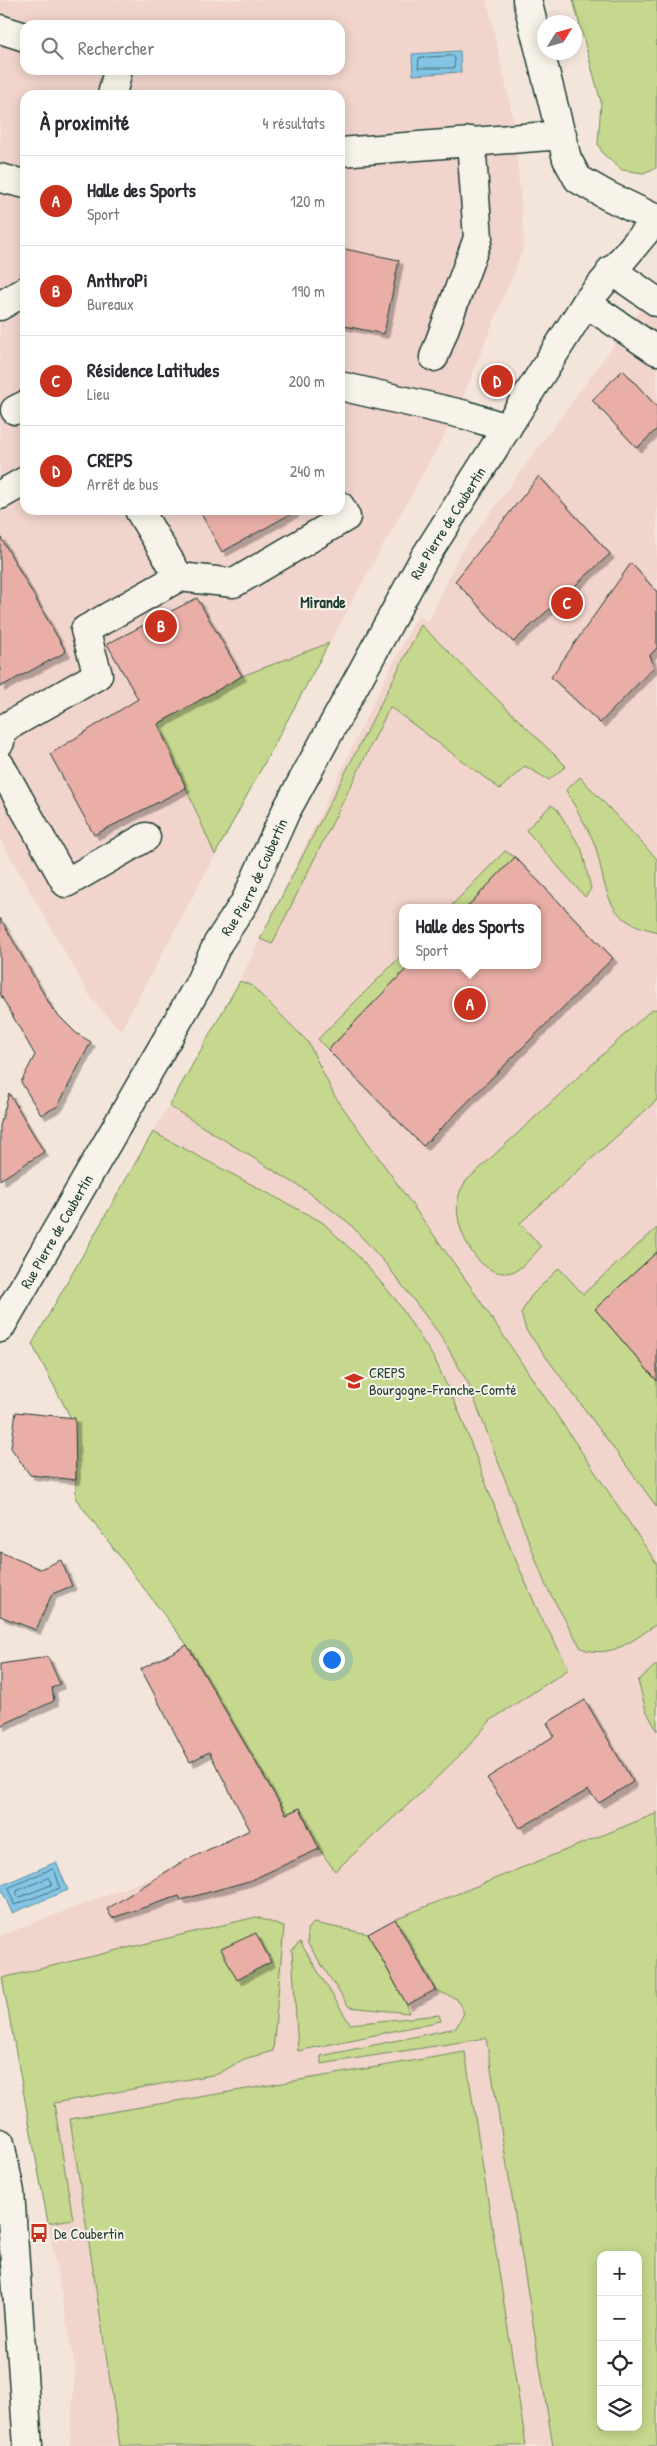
<!DOCTYPE html>
<html lang="fr">
<head>
<meta charset="utf-8">
<style>
	:root { --surface:#fff; --page:#f2f2f3; --text:#2b2b33; --muted:#7c7c81; --line:#e1e1e2; --accent:#c8321e }
	body { margin:0; font-family:"Patrick Hand",sans-serif; background:var(--page); color:var(--text) }
	.controls { position:absolute; right:15px; bottom:15px; display:grid; overflow:hidden; border-radius:10px; box-shadow:0 2px 12px #0003 }
	.controls button { width:45px; height:45px; display:grid; place-items:center; padding:0; border:0; border-bottom:1px solid var(--line); background:var(--surface); color:var(--text); font:25px sans-serif }
	.compass { position:absolute; left:537px; top:15px; width:45px; height:45px; border-radius:50%; background:var(--surface); box-shadow:0 2px 12px #0003; rotate:53deg }
	.you { position:absolute; left:331px; top:1659px; width:18px; height:18px; margin:-12px; border:4px solid #fff; border-radius:50%; background:#1a73e8; box-shadow:0 0 0 8px #1a73e833 }
	.badge { display:grid; place-items:center; width:32px; height:32px; border-radius:50%; background:var(--accent); color:#fff; font-size:16px; font-weight:700 }
	.pin { position:absolute; translate:-50% -50%; border:2px solid #fff; box-shadow:0 1px 5px #0006 }
	.popup { position:absolute; left:399px; top:904px; width:142px; height:65px; box-sizing:border-box; display:grid; place-content:center; border-radius:10px; background:var(--surface); filter:drop-shadow(0 1px 4px #0005); font-size:16px; white-space:nowrap; color:var(--muted) }
	.popup b { font-size:19px; color:var(--text) }
	.popup::after { content:''; position:absolute; left:50%; top:100%; margin-left:-10px; border:10px solid transparent; border-top-color:var(--surface) }
	.list { margin:0; padding:0; list-style:none }
	h2 { display:flex; justify-content:space-between; align-items:center; height:65px; margin:0; padding:0 20px; font-size:21px }
	h2 small { font-size:16px; font-weight:400; color:var(--muted) }
	.list li { display:grid; grid-template-columns:32px 1fr auto; gap:15px; align-items:center; box-sizing:border-box; height:90px; padding:0 20px; border-top:1px solid var(--line) }
	.list b { display:block; font-size:19px; white-space:nowrap }
	.list p { margin:0; font-size:16px; white-space:nowrap; color:var(--muted) }
	.list em { font-size:16px; font-style:normal; color:var(--muted) }
	.icon { flex:none; width:28px; height:28px; fill:none; stroke:currentColor; stroke-width:2; stroke-linecap:round; stroke-linejoin:round }
	.map { position:relative; flex:none; width:657px; height:2446px; overflow:hidden }
	.search { position:absolute; background:var(--surface); box-shadow:0 2px 12px #0003; left:20px; top:20px; width:325px; height:55px; display:flex; align-items:center; gap:12px; box-sizing:border-box; padding:0 18px; border-radius:15px; color:var(--muted); font-size:19px }
	.panel { position:absolute; background:var(--surface); box-shadow:0 2px 12px #0003; left:20px; top:90px; width:325px; height:425px; border-radius:15px }
	.map>svg:first-child { display:block }
</style>
</head>
<body>
<div class="map">
<svg width="657" height="2446" viewBox="0 0 657 2446">
	<defs>
		<filter id="shadow"><feDropShadow dx="4.5" dy="4.5" stdDeviation="0" flood-color="#0004"/></filter>
	</defs>
	<rect width="100%" height="100%" fill="#f4e5db"/>
	<filter id="ink" filterUnits="userSpaceOnUse"><feTurbulence type="fractalNoise" baseFrequency=".02" numOctaves="2"/><feDisplacementMap in="SourceGraphic" scale="10" xChannelSelector="R" yChannelSelector="G"/><feConvolveMatrix kernelMatrix="1 2 1 2 8 2 1 2 1" color-interpolation-filters="sRGB"/></filter>
	<g filter="url(#ink)">
		<!-- built -->
		<path fill="#f1d4cb" fill-rule="evenodd" d="M0,0h487l27,123 10,120 -4,14 -64,157 -127,229 -208,387 -28,-29 -93,-162zM25,25h315v45h-315zM25,95h315v415h-315z
			M657,287v2159h-587l5,-79 -75,-399v-32l162,-62 18,-11 106,-49 -99,-169 -111,-146 -1,-73 -43,-82 208,-363 143,-298 35,-68 10,8 31,-68zM402,908h136v57h-136zM601,2255h37v172h-37z"/>
		<!-- green -->
		<path fill="#c5d88d" stroke="#728a60" fill-rule="evenodd" d="M573,0h84l-1,168 -13,5 -21,-3 -19,-16 -5,-10 3,-42z
			M421,625l145,141 -17,14 -24,-14 -25,23 -110,-82 -118,237 -12,-5z
			M329,643l-114,212 -57,-131 84,-48z
			M580,777l77,82v73c-8,-3 -18,-5 -26,-9 -31,-16 -26,-57 -39,-85 -8,-17 -18,-32 -26,-48z
			M551,805l6,4 25,41 9,39 -6,8 -59,-67z
			M505,851l10,6 -49,51h-17z
			M402,955v10h8l-82,85 -10,-11z
			M240,981l12,5 56,56 26,53 134,188 189,281v60c-24,16 -46,36 -76,24l-35,-62 -78,-203 -27,-47 -55,-72 -37,-41 -42,-32 -138,-85z
			M657,1009v91l-137,123 21,24c-7,7 -17,20 -26,24 -36,14 -65,-47 -56,-76 1,-5 5,-10 7,-14l185,-171z
			M153,1132l169,90 36,34 38,44 38,58 26,56 47,126 32,73 30,56 -78,51 -26,30 -42,41 -88,80 -16,-22 -19,-41 -14,6 -99,-169 -111,-146 -1,-73 -43,-82z
			M657,1228v24l-62,57 62,72v126l-131,-177 -5,-17 10,-17 28,-28 24,26z
			M657,1664v67l-11,-21 -8,-29z
			M657,1811v635h-104l-67,-408 -165,26v-8l135,-28 8,-15 -7,-14 -22,-9 -40,-71 260,-105zM601,2255h37v172h-37z
			M256,1917l28,10 -11,124 -29,8 -26,15 -164,29 19,116 -25,4 -46,-245z
			M314,1923l54,11 39,71 2,8 -60,-6 -41,-63 -1,-15z
			M300,1942l50,82 89,-9 2,6 -143,30 -6,-101z
			M465,2052l61,394h-406l-50,-327z"/>
		<!-- water -->
		<path fill="#84c4e5" stroke="#5c8e9e" d="M460,51l1,21 -48,3 -1,-21z
			M56,1862l12,28 -56,23 -12,-27z"/>
		<g fill="none" stroke-linecap="round" stroke-linejoin="round">
			<!-- shore -->
			<path stroke="#47737b" stroke-width="1" d="M453,56l2,3 -1,9h-36l1,-10z
				M52,1869l3,2 5,17 -46,17 -5,-17z
				M49,1878l3,4 -1,3 -31,12 -3,-1v-5z"/>
		</g>
		<!-- building -->
		<path fill="#e9aea6" stroke="#1f3d34" filter="url(#shadow)" d="M340,248l59,12 -15,74 -44,-9z
			M623,370l34,37v22l-20,19 -45,-48z
			M539,476l71,78 -97,88 -58,-61z
			M199,510h99l-76,42z
			M0,536l66,116 -66,35z
			M631,563l26,29v56l-7,7 4,12 -54,56 -49,-46z
			M197,598l45,78 -84,48 28,64 -92,47 -44,-81 88,-55 -31,-55z
			M515,857l98,101 -190,188 -95,-96 82,-85h128v-57h-72z
			M0,918l53,92 23,23 15,9 -33,64 -17,9 -20,-33 14,-27 -35,-61z
			M9,1093l35,59 -44,28v-54z
			M657,1252v129l-62,-72z
			M16,1412l59,6 1,62 -46,-5 -19,-27z
			M0,1552l40,17 21,-9 11,26 -20,8 -16,36 -36,-14z
			M187,1645l99,169 14,-6 19,41 -70,32 -68,19 -2,-4 -67,22 -5,-9 73,-46 70,-33 -41,-78 -19,10 -49,-93z
			M48,1657l12,27 -8,4 2,13 -54,25v-62z
			M585,1700l48,82 -34,21 -11,-13 -68,38 -33,-50 67,-42 -7,-13z
			M395,1919l40,71 -28,15 -39,-71z
			M256,1933l15,29 -34,18 -16,-31z"/>
		<g fill="none" stroke-linecap="round" stroke-linejoin="round">
			<!-- minor casing -->
			<g stroke="#1f3d34" stroke-width="31">
				<path id="minor" d="M527,0l40,159 11,20 30,17 48,23
					M0,29l25,8
					M112,95l6,-25
					M340,152l222,-17
					M0,178l25,6
					M611,270l46,32
					M586,303l71,48
					M0,306l25,-15
					M434,357l44,-119 -7,-97
					M340,386l126,29 41,13
					M15,410l10,-5
					M0,495l25,-14
					M179,577l55,6 112,-66 -6,-11
					M0,742l1,-12 97,-55 -13,-45 94,-53 -40,-67
					M0,765l66,118 80,-46"/>
			</g>
			<!-- major casing -->
			<g stroke="#1f3d34" stroke-width="31">
				<g id="major">
					<path id="s1" d="M0,1328l198,-342 20,-43 27,-41 41,-91 139,-254 161,-254 71,-85"/>
					<path d="M0,2143l10,49 18,254"/>
				</g>
			</g>
			<!-- minor -->
			<use href="#minor" stroke="#f7f3e8" stroke-width="28"/>
			<!-- major -->
			<use href="#major" stroke="#f7f3e8" stroke-width="28"/>
		</g>
	</g>
	<!-- icons -->
	<defs>
		<g id="university-bare" transform="scale(1.5)"><path d="M0-5L7-2L0 1L-7-2ZM-4 1L0 2.5L4 1V4Q0 6-4 4Z" fill="#c8321e" stroke="#f7f3e8" stroke-width="2.5" paint-order="stroke"/></g>
		<g id="bus-bare" transform="scale(1.5)"><path d="M-5-6H5V4H4V6H2V4H-2V6H-4V4H-5ZM-3.5-4V0h7V-4ZM-3.5 1.2v1.5H-2V1.2ZM2 1.2v1.5H3.5V1.2Z" fill="#c8321e" stroke="#f7f3e8" stroke-width="2.5" paint-order="stroke"/></g>
	</defs>
	<g fill-rule="evenodd">
		<use href="#university-bare" x="354" y="1381"/>
		<use href="#bus-bare" x="39" y="2233"/>
	</g>
	<g text-anchor="middle" dominant-baseline="central" stroke-width="4" stroke-linejoin="round" paint-order="stroke">
		<!-- street labels -->
		<g font-size="15" fill="#1f3d34" stroke="#f7f3e8">
			<text stroke="none"><textPath href="#s1" startOffset="922">Rue Pierre de Coubertin</textPath></text>
			<text stroke="none"><textPath href="#s1" startOffset="518">Rue Pierre de Coubertin</textPath></text>
			<text stroke="none"><textPath href="#s1" startOffset="112">Rue Pierre de Coubertin</textPath></text>
		</g>
		<!-- poi labels -->
		<g font-size="15" fill="#1f3d34" stroke="#f7f3e8" text-anchor="start">
			<text x="369" y="1372">CREPS<tspan x="369" dy="17">Bourgogne-Franche-Comté</tspan></text>
			<text x="54" y="2233">De Coubertin</text>
		</g>
		<!-- neighbourhood labels -->
		<g font-size="16" font-weight="bold" fill="#1f3d34" stroke="#f7f3e8">
			<text x="323" y="602">Mirande</text>
		</g>
	</g>
</svg>
<div class="controls">
<button>+</button>
<button>−</button>
<button><svg class="icon" aria-label="locate" viewBox="0 0 24 24"><circle cx="12" cy="12" r="6"/><path d="M12 2v4M12 18v4M2 12h4M18 12h4"/></svg></button>
<button><svg class="icon" aria-label="layers" viewBox="0 0 24 24"><path d="M12 4l9 5-9 5-9-5zM3 14l9 5 9-5"/></svg></button>
</div>
<svg class="compass" viewBox="-18 -18 36 36"><path d="M0-13l5 13h-10z" fill="#e53935"/><path d="M0 13l5-13h-10z" fill="#7c7c81"/></svg>
<div class="you"></div>
<div class="pin badge" style="left:470px;top:1004px">A</div>
<div class="popup"><b>Halle des Sports</b>Sport</div>
<div class="pin badge" style="left:161px;top:626px">B</div>
<div class="pin badge" style="left:567px;top:603px">C</div>
<div class="pin badge" style="left:497px;top:381px">D</div>
<div class="search"><svg class="icon" aria-label="search" viewBox="0 0 24 24"><circle cx="10" cy="10" r="6"/><path d="M15 15l6 6"/></svg>Rechercher</div>
<section class="panel">
<h2>À proximité<small>4 résultats</small></h2>
<ul class="list">
<li><span class="badge">A</span><div><b>Halle des Sports</b><p>Sport</p></div><em>120 m</em></li>
<li><span class="badge">B</span><div><b>AnthroPi</b><p>Bureaux</p></div><em>190 m</em></li>
<li><span class="badge">C</span><div><b>Résidence Latitudes</b><p>Lieu</p></div><em>200 m</em></li>
<li><span class="badge">D</span><div><b>CREPS</b><p>Arrêt de bus</p></div><em>240 m</em></li>
</ul>
</section>
</div>
</body>
</html>
